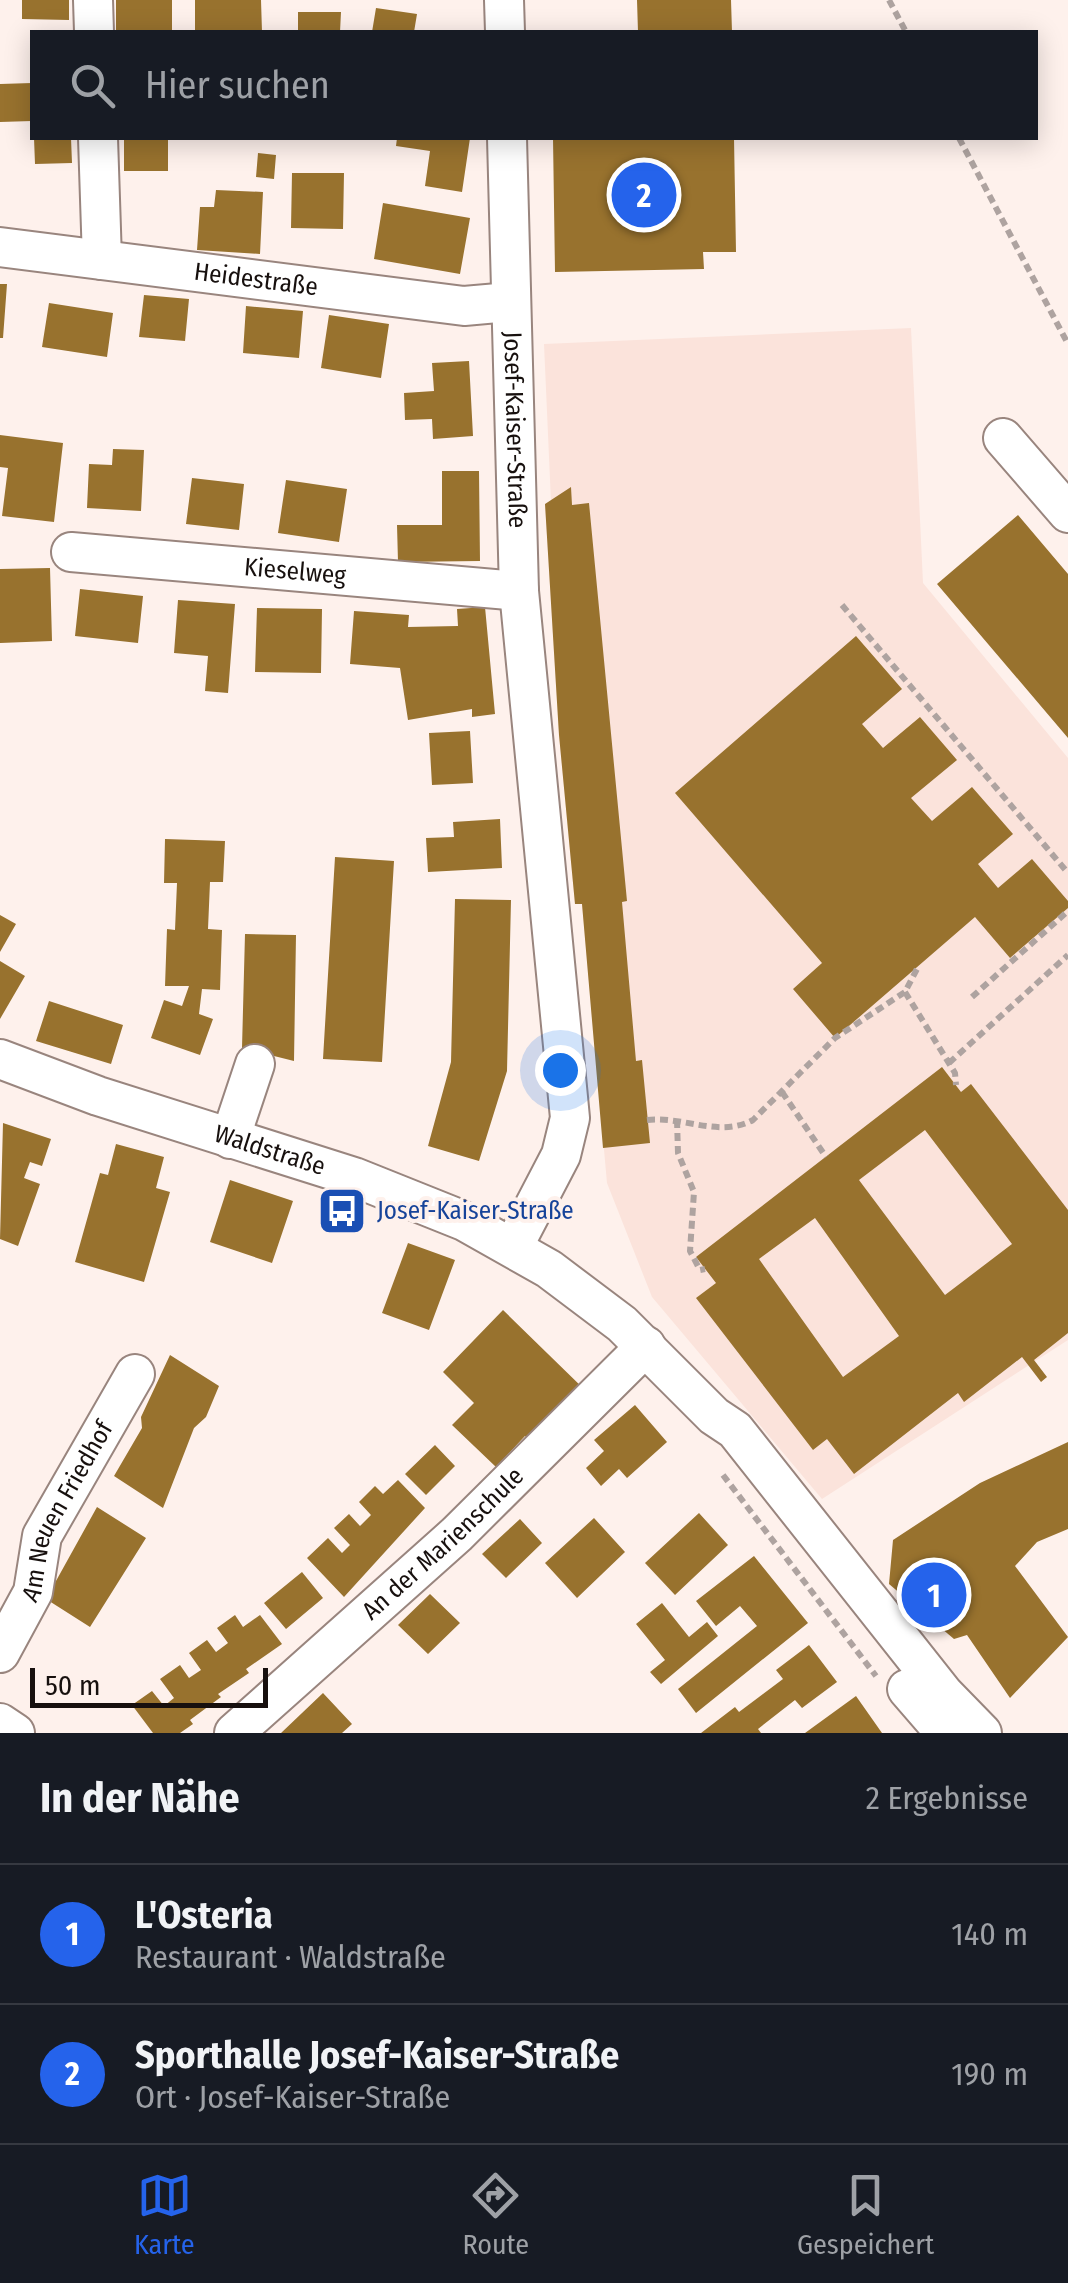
<!DOCTYPE html>
<html lang="de">
<head>
<meta charset="utf-8">
<style>
	:root { --surface:#171b24; --page:#242831; --text:#f1f3f6; --muted:#9ea1a6; --line:#363941; --accent:#2563eb }
	body { margin:0; font-family:"Fira Sans Condensed",sans-serif; background:var(--page); color:var(--text) }
	.scale { position:absolute; left:30px; bottom:25px; width:238px; box-sizing:border-box; padding-left:10px; border:5px solid #17100e; border-top:0; font-size:28px; line-height:35px; white-space:nowrap; color:#17100e; -webkit-text-stroke:8px #fef1ec; paint-order:stroke }
	.you { position:absolute; left:560px; top:1070px; width:35px; height:35px; margin:-25px; border:8px solid #fff; border-radius:50%; background:#1a73e8; box-shadow:0 0 0 15px #1a73e833 }
	.badge { display:grid; place-items:center; width:65px; height:65px; border-radius:50%; background:var(--accent); color:#fff; font-size:32px; font-weight:700 }
	.pin { position:absolute; translate:-50% -50%; border:5px solid #fff; box-shadow:0 2px 10px #0006 }
	.list { margin:0; padding:0; list-style:none }
	h2 { display:flex; justify-content:space-between; align-items:center; height:130px; margin:0; padding:0 40px; font-size:42px }
	h2 small { font-size:32px; font-weight:400; color:var(--muted) }
	.list li { display:grid; grid-template-columns:65px 1fr auto; gap:30px; align-items:center; box-sizing:border-box; height:140px; padding:0 40px; border-top:2px solid var(--line) }
	.list b { display:block; font-size:38px; white-space:nowrap }
	.list p { margin:0; font-size:32px; white-space:nowrap; color:var(--muted) }
	.list em { font-size:32px; font-style:normal; color:var(--muted) }
	.icon { flex:none; width:55px; height:55px; fill:none; stroke:currentColor; stroke-width:2; stroke-linecap:round; stroke-linejoin:round }
	.map { position:relative; flex:none; width:1068px; height:1733px; overflow:hidden }
	.search { position:absolute; background:var(--surface); box-shadow:0 5px 25px #0003; left:30px; right:30px; top:30px; height:110px; display:flex; align-items:center; gap:25px; box-sizing:border-box; padding:0 35px; border-radius:0px; color:var(--muted); font-size:38px }
	.sheet { height:410px; background:var(--surface) }
	nav { display:flex; justify-content:space-around; align-items:center; box-sizing:border-box; height:140px; border-top:2px solid var(--line); background:var(--surface); font-size:28px; color:var(--muted) }
	nav a { display:grid; justify-items:center; gap:5px }
	nav .on { color:var(--accent) }
	.map>svg:first-child { display:block }
</style>
</head>
<body>
<div class="map">
<svg width="1068" height="1733" viewBox="0 0 1068 1733">
	<rect width="100%" height="100%" fill="#fef1ec"/>
	<!-- built -->
	<path fill="#fbe3db" d="M911,328l12,255 145,175v582l-246,159 -170,-202 -45,-114 -25,-279h-7l-16,-169 -14,-231 6,-2 -7,-158z"/>
	<!-- building -->
	<path fill="#98722e" fill-rule="evenodd" d="M22,0h47v20l-47,-1z
		M116,0h56v32h-56z
		M195,0h66l1,32h-67z
		M637,0h94l1,32h-94z
		M376,8l41,6 -3,18h-42z
		M298,12h43l-1,20h-42z
		M32,83v38l-32,1v-38z
		M34,138h37l1,25 -37,1z
		M124,138h44v33h-44z
		M397,138h73l-8,54 -37,-6 5,-35 -34,-5z
		M553,138h181l2,114h-33l1,17 -149,3z
		M258,153l18,2 -2,24 -18,-2z
		M292,173h52l-1,56 -52,-1z
		M216,190l47,2 -3,62 -63,-4 3,-43h14z
		M383,203l87,15 -10,56 -86,-15z
		M0,284h7l-4,54h-3z
		M144,295l45,4 -4,42 -46,-4z
		M49,303l64,10 -6,44 -65,-10z
		M246,306l57,5 -4,47 -56,-5z
		M329,315l60,9 -8,54 -60,-10z
		M469,361l4,75 -40,3 -1,-20 -27,1 -1,-27 30,-2 -2,-28z
		M0,435l63,8 -9,79 -52,-6 6,-48 -8,-1z
		M113,449l31,1 -3,61 -54,-3 2,-44 23,1z
		M442,471h37l1,90 -82,1 -1,-37h45z
		M192,478l52,6 -5,46 -53,-6z
		M286,480l61,9 -8,53 -61,-9z
		M571,487l1,18 17,-2 38,398 -5,1 14,159 6,-1 8,83 -47,5 -21,-244h-7l-16,-169 -14,-231z
		M1018,515l50,59v164l-131,-154z
		M50,568l2,73 -52,2v-74z
		M80,589l63,7 -5,47 -63,-7z
		M178,600l57,4 -7,89 -23,-2 3,-35 -34,-3z
		M485,607l10,107 -23,3v-8l-64,11 -8,-52 -50,-4 4,-53 55,4 -1,12 50,-1 -1,-17z
		M257,608l65,1 -1,64 -66,-1z
		M856,636l46,53 -40,35 21,24 37,-31 37,43 -46,38 21,23 40,-34 41,47 -35,30 20,24 34,-29 36,42v7l-58,50 -35,-41 -140,121 -42,-49 29,-26 -147,-170z
		M470,731l3,52 -41,2 -3,-52z
		M500,819l2,49 -74,4 -2,-34 28,-1 -1,-15z
		M165,839l60,2 -2,41h-13l-2,47 14,1 -2,60 -18,-1 -3,25 14,5 -13,36 -49,-17 13,-38 18,6 7,-20h-24l2,-57 8,1 2,-47h-13z
		M335,857l59,4 -12,201 -59,-3z
		M455,899l56,1 -4,171 -28,90 -51,-15 23,-84z
		M0,915l16,9 -16,28z
		M245,934l51,1 -2,126 -52,-13z
		M0,961l25,15 -25,43z
		M49,1001l74,24 -12,39 -75,-23z
		M942,1067l19,25 10,-8 97,126v123l-34,27 13,17 -6,5 -19,-25 -58,45 -6,-9 -104,81 -27,-35 -14,11 -117,-152 20,-15 -20,-26zM925,1130l87,114 -67,51 -86,-115zM815,1218l84,118 -56,41 -84,-118z
		M3,1123l48,16 -9,27 -12,-4 -6,16 16,6 -22,62 -18,-7z
		M116,1144l48,13 -8,31 14,4 -26,90 -69,-20 25,-89 8,2z
		M230,1180l63,21 -21,62 -62,-21z
		M408,1243l47,17 -26,70 -47,-17z
		M503,1310l84,82 -52,54 -10,-10 -29,31 -44,-42 22,-22 -31,-31z
		M170,1355l49,31 -13,31 -12,11 -31,80 -49,-32 28,-48 -1,-11z
		M635,1405l32,37 -40,36 -8,-9 -18,17 -15,-18 18,-17 -10,-11z
		M1068,1442v87l-31,13 -22,24 53,71 -58,61 -43,-63 -13,4 -65,-55 4,-44 87,-57z
		M435,1445l20,21 -29,29 -21,-21z
		M398,1480l27,28 -81,89 -37,-39 21,-20 14,15 8,-8 -16,-17 15,-14 11,12 11,-11 -12,-13 16,-16 8,8z
		M97,1507l49,31 -56,89 -44,-28z
		M699,1513l29,32 -53,50 -30,-32z
		M594,1518l31,34 -48,46 -32,-35z
		M520,1519l22,24 -36,35 -24,-24z
		M754,1556l54,67 -112,90 -18,-24 79,-63 -17,-20 -24,20 -20,-25z
		M302,1572l21,26 -37,31 -22,-26z
		M430,1594l30,29 -32,31 -30,-29z
		M662,1603l27,34 18,-15 11,14 -57,48 -11,-12 15,-12 -29,-36z
		M235,1615l8,12 17,-12 22,29 -36,25 3,4 -31,21 3,3 -31,23 3,4 -13,9h-27l-21,-28 20,-14 12,15 10,-8 -14,-19 20,-14 9,13 12,-8 -12,-17 18,-13 9,12 12,-9 -11,-15z
		M809,1645l28,37 -35,26 -7,-8 -37,29 3,4h-60l34,-26 4,5 44,-33 -7,-9z
		M323,1693l29,31 -10,9h-61z
		M856,1696l26,37h-77z"/>
	<g fill="none" stroke-linecap="round" stroke-linejoin="round">
		<!-- minor casing -->
		<g stroke="#99857e" stroke-width="42">
			<g id="minor">
				<path d="M93,0l1,32"/>
				<path d="M504,0l1,32"/>
				<path d="M98,138l4,122"/>
				<path id="s1" d="M507,138l12,453 51,527 -9,37 -48,92"/>
				<path id="s2" d="M0,247l464,59 46,-4"/>
				<path d="M1003,438l65,75"/>
				<path id="s3" d="M71,552l448,39"/>
				<path id="s4" d="M0,1059l98,37 256,81 110,44 85,48 73,55 92,92 21,14 209,264 38,39"/>
				<path d="M230,1139l25,-75"/>
				<path id="s5" d="M0,1653l33,-61 9,-56 93,-162"/>
				<path d="M907,1689l38,44"/>
				<path d="M0,1723l15,10"/>
				<path id="s6" d="M234,1733l223,-199 189,-188"/>
			</g>
		</g>
		<!-- path -->
		<path stroke="#aea3a0" stroke-width="6" stroke-dasharray="8 5" stroke-linecap="butt" d="M889,0l17,32
			M959,138l109,206
			M842,605l226,268
			M905,992l50,81 1,12
			M972,997l96,-86
			M949,1063l119,-108
			M782,1092l44,65
			M647,1120c37,-4 72,18 106,0l82,-82 70,-46 14,-27
			M677,1120l1,33 16,39 -4,59 10,19 5,-1
			M723,1475l153,201"/>
		<!-- minor -->
		<use href="#minor" stroke="#fff" stroke-width="38"/>
	</g>
	<!-- icons -->
	<defs>
		<g id="bus-square" transform="scale(2.5)"><rect x="-9" y="-9" width="18" height="18" rx="4" fill="#1a4fb4" stroke="#fef1ec"/><path d="M-5-6H5V4H4V6H2V4H-2V6H-4V4H-5ZM-3.5-4V0h7V-4ZM-3.5 1.2v1.5H-2V1.2ZM2 1.2v1.5H3.5V1.2Z" fill="#fff"/></g>
	</defs>
	<g fill-rule="evenodd">
		<use href="#bus-square" x="342" y="1211"/>
	</g>
	<g text-anchor="middle" dominant-baseline="central" stroke-width="8" stroke-linejoin="round" paint-order="stroke">
		<!-- street labels -->
		<g font-size="25" fill="#17100e" stroke="#fef1ec">
			<text stroke="none"><textPath href="#s2" startOffset="258">Heidestraße</textPath></text>
			<text stroke="none"><textPath href="#s1" startOffset="292">Josef-Kaiser-Straße</textPath></text>
			<text stroke="none"><textPath href="#s3" startOffset="225">Kieselweg</textPath></text>
			<text stroke="none"><textPath href="#s4" startOffset="285">Waldstraße</textPath></text>
			<text stroke="none"><textPath href="#s5" startOffset="158">Am Neuen Friedhof</textPath></text>
			<text stroke="none"><textPath href="#s6" startOffset="282">An der Marienschule</textPath></text>
		</g>
		<!-- transit labels -->
		<g font-size="25" fill="#164399" stroke="#fef1ec" text-anchor="start">
			<text x="377" y="1211">Josef-Kaiser-Straße</text>
		</g>
	</g>
</svg>
<div class="scale">50 m</div>
<div class="you"></div>
<div class="pin badge" style="left:934px;top:1595px">1</div>
<div class="pin badge" style="left:644px;top:195px">2</div>
<div class="search"><svg class="icon" aria-label="search" viewBox="0 0 24 24"><circle cx="10" cy="10" r="6"/><path d="M15 15l6 6"/></svg>Hier suchen</div>
</div>
<section class="sheet">
<h2>In der Nähe<small>2 Ergebnisse</small></h2>
<ul class="list">
<li><span class="badge">1</span><div><b>L'Osteria</b><p>Restaurant · Waldstraße</p></div><em>140 m</em></li>
<li><span class="badge">2</span><div><b>Sporthalle Josef-Kaiser-Straße</b><p>Ort · Josef-Kaiser-Straße</p></div><em>190 m</em></li>
</ul>
</section>
<nav>
<a class="on"><svg class="icon" aria-label="map" viewBox="0 0 24 24"><path d="M3 6l6-2 6 2 6-2v14l-6 2-6-2-6 2zM9 4v14M15 6v14"/></svg>Karte</a>
<a><svg class="icon" aria-label="directions" viewBox="0 0 24 24"><path d="M12 3l9 9-9 9-9-9zM9 14v-3h6M13 9l2 2-2 2"/></svg>Route</a>
<a><svg class="icon" aria-label="saved" viewBox="0 0 24 24"><path d="M7 4h10v16l-5-4-5 4z"/></svg>Gespeichert</a>
</nav>
</body>
</html>
